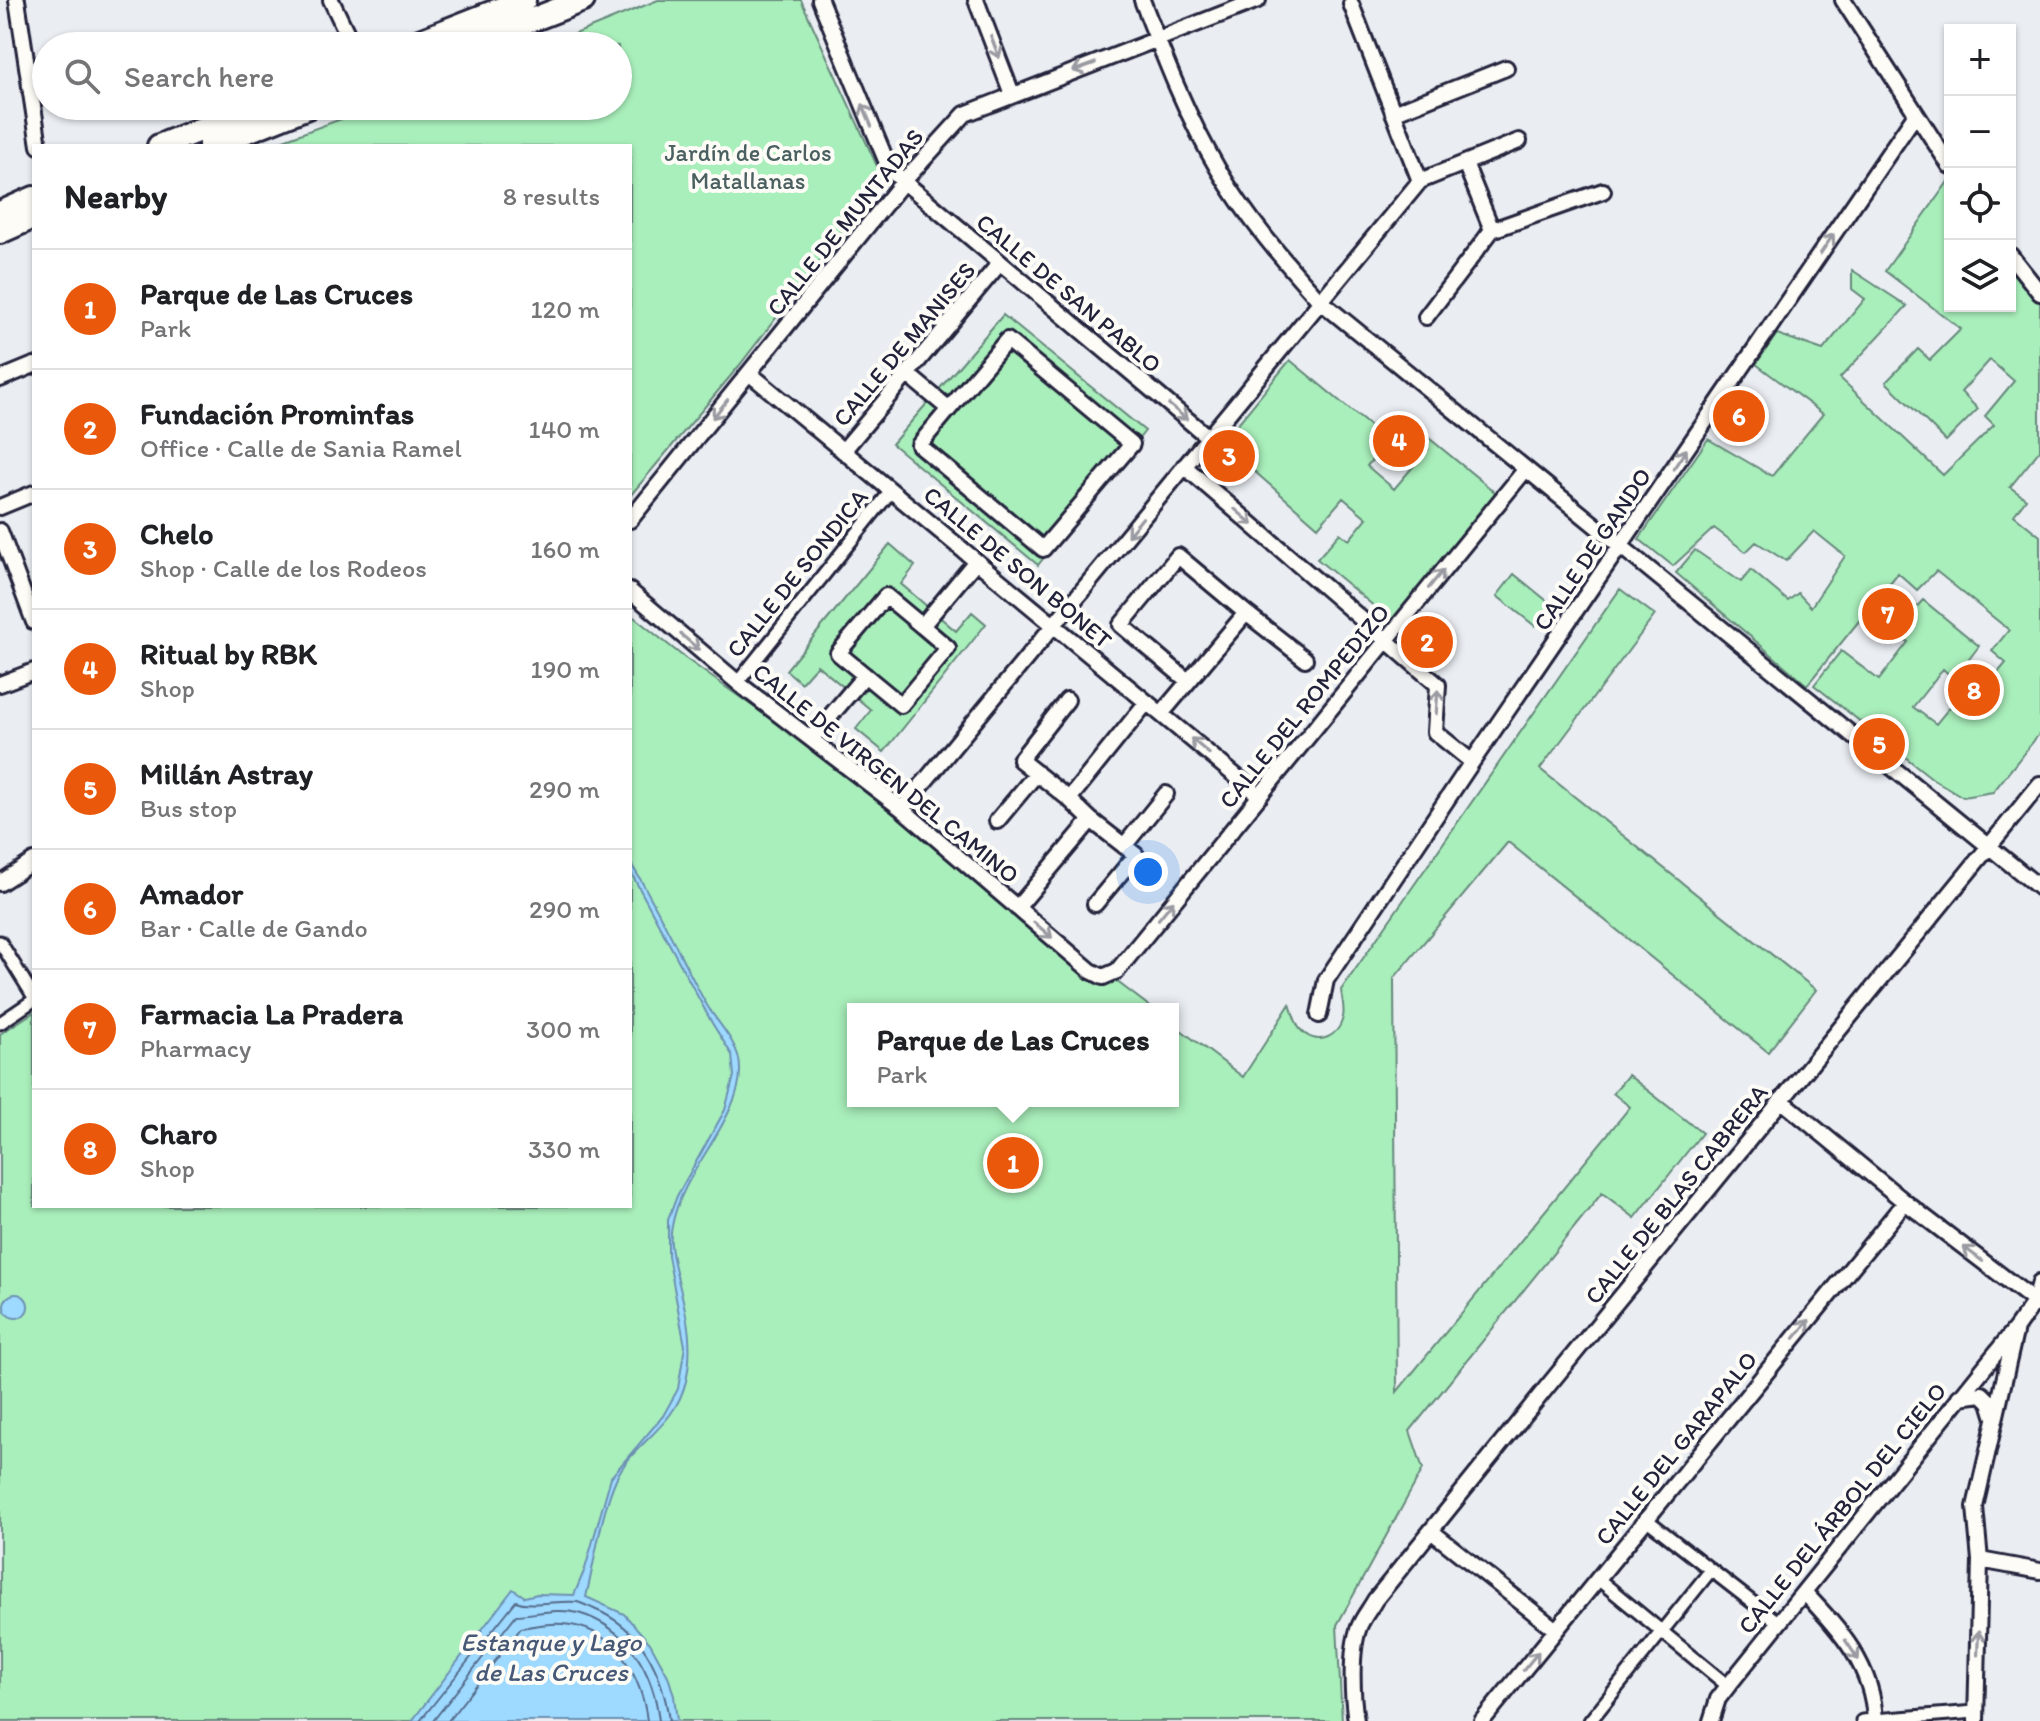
<!DOCTYPE html>
<html lang="en">
<head>
<meta charset="utf-8">
<style>
	:root { --surface:#fff; --page:#f2f2f2; --text:#202124; --muted:#757577; --line:#e0e0e0; --accent:#ea580c }
	body { margin:0; font-family:Itim,sans-serif; background:var(--page); color:var(--text) }
	.controls { position:absolute; right:24px; top:24px; display:grid; overflow:hidden; border-radius:0px; box-shadow:0 2px 6px #0004 }
	.controls button { width:72px; height:72px; display:grid; place-items:center; padding:0; border:0; border-bottom:2px solid var(--line); background:var(--surface); color:var(--text); font:40px sans-serif }
	.you { position:absolute; left:1148px; top:872px; width:28px; height:28px; margin:-20px; border:6px solid #fff; border-radius:50%; background:#1a73e8; box-shadow:0 0 0 12px #1a73e833 }
	.badge { display:grid; place-items:center; width:52px; height:52px; border-radius:50%; background:var(--accent); color:#fff; font-size:26px; font-weight:700 }
	.pin { position:absolute; translate:-50% -50%; border:4px solid #fff; box-shadow:0 2px 8px #0006 }
	.popup { position:absolute; left:847px; top:1003px; width:332px; height:104px; box-sizing:border-box; display:grid; place-content:center; border-radius:0px; background:var(--surface); filter:drop-shadow(0 2px 6px #0005); font-size:26px; white-space:nowrap; color:var(--muted) }
	.popup b { font-size:30px; color:var(--text) }
	.popup::after { content:''; position:absolute; left:50%; top:100%; margin-left:-16px; border:16px solid transparent; border-top-color:var(--surface) }
	.list { margin:0; padding:0; list-style:none }
	h2 { display:flex; justify-content:space-between; align-items:center; height:104px; margin:0; padding:0 32px; font-size:34px }
	h2 small { font-size:26px; font-weight:400; color:var(--muted) }
	.list li { display:grid; grid-template-columns:52px 1fr auto; gap:24px; align-items:center; box-sizing:border-box; height:120px; padding:0 32px; border-top:2px solid var(--line) }
	.list b { display:block; font-size:30px; white-space:nowrap }
	.list p { margin:0; font-size:26px; white-space:nowrap; color:var(--muted) }
	.list em { font-size:26px; font-style:normal; color:var(--muted) }
	.icon { flex:none; width:44px; height:44px; fill:none; stroke:currentColor; stroke-width:2; stroke-linecap:round; stroke-linejoin:round }
	.map { position:relative; flex:none; width:2040px; height:1721px; overflow:hidden }
	.search { position:absolute; background:var(--surface); box-shadow:0 2px 6px #0004; left:32px; top:32px; width:600px; height:88px; display:flex; align-items:center; gap:20px; box-sizing:border-box; padding:0 28px; border-radius:44px; color:var(--muted); font-size:30px }
	.panel { position:absolute; background:var(--surface); box-shadow:0 2px 6px #0004; left:32px; top:144px; width:600px; height:1064px; border-radius:0px }
	.map>svg:first-child { display:block }
</style>
</head>
<body>
<div class="map">
<svg width="2040" height="1721" viewBox="0 0 2040 1721">
	<rect width="100%" height="100%" fill="#eaeef3"/>
	<filter id="ink" filterUnits="userSpaceOnUse"><feTurbulence type="fractalNoise" baseFrequency=".0125" numOctaves="2"/><feDisplacementMap in="SourceGraphic" scale="16" xChannelSelector="R" yChannelSelector="G"/><feConvolveMatrix kernelMatrix="1 2 1 2 8 2 1 2 1" color-interpolation-filters="sRGB"/></filter>
	<g filter="url(#ink)">
		<!-- green -->
		<path fill="#a9efbb" stroke="#66887b" stroke-width="2" d="M658,0h143l82,179 -144,187 -109,130v-350h-363l96,-35 22,2 17,-7h216v-60h-72z
			M1950,179v127h60v-52l30,38v158l-30,37 16,12 -12,16 26,21v197l-47,59 -30,5 -30,-18 -119,-94 27,-34 38,29 29,-38 -13,-11 28,-31 56,46 -25,33 -11,-10 -30,38 23,17 27,-33 11,10 32,-38 -14,-12 17,-21 -73,-59 -19,19 -19,-17 -91,112 -131,-112 19,-23 46,32 10,-12 37,31 10,-8 13,14 34,-51 -31,-25 -28,30 -30,-19 -10,10 -32,-24 -41,38 -34,-27 69,-100 64,37 51,-62 -67,-50 21,-30 46,16 42,-51 -13,-10v-19l55,36 -67,72 103,97 51,-50 -9,-9 29,-35 -24,-21 -29,32 17,17 -32,32 -60,-59 32,-33 12,11 31,-31 -76,-58z
			M1003,315l142,116 -107,134 -146,-121z
			M1290,360l98,81 -21,25 27,23 34,-40 -31,-26 5,-7 100,82 -104,128 -81,-67 23,-26 9,7 18,-22 -24,-20 -25,29 -96,-84z
			M890,544l25,22 -14,18 55,47 16,-19 14,12 -102,128 -28,-23 15,-19 -54,-45 -16,18 -15,-13z
			M1514,574l38,31 -17,21 -38,-30z
			M1620,589l35,26 -115,154 276,221 -48,62 -260,-210 -114,136 3,414 233,-285 -17,-14 15,-18 74,58 -67,85 -33,-25 -192,238 13,38 -86,156 5,96h-1342v-687l34,-22v194h596v-592l55,44 87,62 381,289h-300v92h320v-77l70,53 47,-73c3,8 5,19 10,25 15,18 38,10 43,-12 2,-8 -1,-18 -2,-27z"/>
		<!-- water -->
		<path fill="#9ed9ff" stroke="#6c90b1" stroke-width="2" d="M630,862c28,45 50,94 75,140 10,18 29,36 34,57 3,16 -1,33 -8,48 -17,40 -51,75 -59,119 -4,18 2,36 6,54 9,34 16,66 8,101 -11,47 -53,61 -70,98 -15,34 -21,82 -30,118l38,17 26,29 18,33 6,20 3,25h-265l101,-132 12,8 12,-3 37,1 11,-26 26,-92 52,-61 15,-27 7,-43 -17,-90v-36l9,-24 48,-86 9,-34 -2,-21 -20,-32 -82,-152z
			M4 1306a12 12 0 1 1 24 0a12 12 0 1 1-24 0Z"/>
		<g fill="none" stroke-linecap="round" stroke-linejoin="round">
			<!-- shore -->
			<path stroke="#546b89" stroke-width="2" d="M420,1721l96,-120c13,6 44,-1 61,1 5,1 12,5 17,7 47,19 69,63 75,112
				M433,1721l83,-106c20,-1 42,-7 62,-2 50,14 76,60 81,108
				M448,1721l73,-93c17,-3 33,-6 50,-3 46,7 71,53 76,96"/>
			<!-- pedestrian casing -->
			<g stroke="#22223b" stroke-width="17">
				<path id="pedestrian" d="M738,682l153,-191
					M0,942l34,55
					M0,1023l34,-23
					M1646,1519l65,51
					M1598,1579l130,107
					M1590,1721l121,-151 68,53
					M1862,1721l113,-9"/>
			</g>
			<!-- minor casing -->
			<g stroke="#22223b" stroke-width="20">
				<path id="minor" d="M17,0l22,146
					M331,0l22,46
					M820,0l70,170 318,267
					M976,0l36,94
					M1142,0c22,57 45,117 76,169 28,48 65,91 102,132l720,587
					M1843,0l107,166
					M1351,4l69,177
					M1393,113l113,-45
					M1465,163l27,67 111,-39
					M2010,255l30,38
					M1426,317l66,-87
					M749,373l511,423
					M907,374l42,35 -30,36 124,104 89,-105 -125,-104 -58,69
					M0,379l34,-14
					M843,451l156,-187
					M1184,466l254,219 -3,47 37,30
					M0,507l34,-14
					M630,520l273,-338 62,-68 293,-114
					M0,531l34,91
					M630,591l113,96 159,122 189,162 12,6 14,-6 409,-502
					M1246,613l59,46
					M922,626l-36,-30 -48,57 63,52 47,-57 -26,-22 54,-65
					M0,684l34,-13
					M1067,700l-47,60 49,39
					M1161,714l85,-101 -68,-57 -57,69 67,56
					M811,739l54,-64
					M902,809l518,-628 99,-40
					M1091,820l45,35 -41,49
					M997,821l40,-48
					M1124,846l42,-52
					M0,883l34,-22
					M1017,908l74,-88 -22,-21 78,-97
					M1319,1015l7,-35 146,-218 443,-647
					M1781,1100l124,102 135,103
					M1959,1397l23,-3 8,8 4,13
					M1431,1531l125,99
					M1980,1560l60,11
					M1804,1592c36,38 69,74 71,129
					M1356,1721c-4,-26 -6,-70 3,-94 4,-10 11,-18 16,-27l172,-213 493,-603
					M1482,1721l423,-519
					M1711,1721l7,-22 10,-13 288,-358
					M1976,1721l4,-161 -5,-53 41,-179 19,-27 5,-19"/>
			</g>
			<!-- secondary casing -->
			<g stroke="#22223b" stroke-width="28">
				<path id="secondary" d="M407,46l117,-46
					M465,46l118,-46
					M159,146l100,-40
					M210,146l100,-40
					M0,213l34,-15
					M0,232l34,-15"/>
			</g>
			<!-- pedestrian -->
			<use href="#pedestrian" stroke="#fdfcf7" stroke-width="11"/>
			<!-- minor -->
			<use href="#minor" stroke="#fdfcf7" stroke-width="14"/>
			<!-- secondary -->
			<use href="#secondary" stroke="#fdfcf7" stroke-width="22"/>
		</g>
		<!-- one-way arrows -->
		<defs><path id="oneway-shaft" d="M-6 0H5M1.5-3L5.5 0L1.5 3" fill="none" stroke-width="1.6" stroke-linecap="round" stroke-linejoin="round" transform="scale(2)"/></defs>
		<g stroke="#9a9aa2">
			<use href="#oneway-shaft" transform="translate(995 47) rotate(69)"/>
			<use href="#oneway-shaft" transform="translate(1084 67) rotate(160)"/>
			<use href="#oneway-shaft" transform="translate(867 115) rotate(-112)"/>
			<use href="#oneway-shaft" transform="translate(1827 244) rotate(-56)"/>
			<use href="#oneway-shaft" transform="translate(720 409) rotate(129)"/>
			<use href="#oneway-shaft" transform="translate(1178 412) rotate(40)"/>
			<use href="#oneway-shaft" transform="translate(1680 459) rotate(-56)"/>
			<use href="#oneway-shaft" transform="translate(1244 517) rotate(41)"/>
			<use href="#oneway-shaft" transform="translate(1135 527) rotate(129)"/>
			<use href="#oneway-shaft" transform="translate(1436 579) rotate(-51)"/>
			<use href="#oneway-shaft" transform="translate(690 642) rotate(40)"/>
			<use href="#oneway-shaft" transform="translate(1437 702) rotate(-86)"/>
			<use href="#oneway-shaft" transform="translate(1200 746) rotate(-140)"/>
			<use href="#oneway-shaft" transform="translate(1166 910) rotate(-51)"/>
			<use href="#oneway-shaft" transform="translate(1043 930) rotate(40)"/>
			<use href="#oneway-shaft" transform="translate(1973 1254) rotate(-143)"/>
			<use href="#oneway-shaft" transform="translate(1802 1329) rotate(-51)"/>
			<use href="#oneway-shaft" transform="translate(1978 1643) rotate(-88)"/>
			<use href="#oneway-shaft" transform="translate(1852 1650) rotate(56)"/>
			<use href="#oneway-shaft" transform="translate(1531 1661) rotate(-51)"/>
		</g>
	</g>
	<g text-anchor="middle" dominant-baseline="central" stroke-width="8" stroke-linejoin="round" paint-order="stroke">
		<!-- park labels -->
		<g font-size="24" fill="#4a6061" stroke="#fdfcf7">
			<text x="748" y="152">Jardín de Carlos<tspan x="748" dy="28">Matallanas</tspan></text>
		</g>
		<!-- street labels -->
		<g font-size="24" fill="#22223b" stroke="#fdfcf7">
			<text transform="translate(845 222) rotate(-51)">CALLE DE MUNTADAS</text>
			<text transform="translate(1069 293) rotate(40)">CALLE DE SAN PABLO</text>
			<text transform="translate(904 344) rotate(-50)">CALLE DE MANISES</text>
			<text transform="translate(1592 549) rotate(-56)">CALLE DE GANDO</text>
			<text transform="translate(1018 567) rotate(40)">CALLE DE SON BONET</text>
			<text transform="translate(797 573) rotate(-51)">CALLE DE SONDICA</text>
			<text transform="translate(1304 706) rotate(-51)">CALLE DEL ROMPEDIZO</text>
			<text transform="translate(886 773) rotate(39)">CALLE DE VIRGEN DEL CAMINO</text>
			<text transform="translate(1676 1194) rotate(-51)">CALLE DE BLAS CABRERA</text>
			<text transform="translate(1676 1448) rotate(-51)">CALLE DEL GARAPALO</text>
			<text transform="translate(1842 1508) rotate(-51)">CALLE DEL ÁRBOL DEL CIELO</text>
		</g>
		<!-- water labels -->
		<g font-size="26" font-style="italic" fill="#475976" stroke="#fdfcf7">
			<text x="551" y="1642">Estanque y Lago<tspan x="551" dy="30">de Las Cruces</tspan></text>
		</g>
	</g>
</svg>
<div class="controls">
<button>+</button>
<button>−</button>
<button><svg class="icon" aria-label="locate" viewBox="0 0 24 24"><circle cx="12" cy="12" r="6"/><path d="M12 2v4M12 18v4M2 12h4M18 12h4"/></svg></button>
<button><svg class="icon" aria-label="layers" viewBox="0 0 24 24"><path d="M12 4l9 5-9 5-9-5zM3 14l9 5 9-5"/></svg></button>
</div>
<div class="you"></div>
<div class="pin badge" style="left:1013px;top:1163px">1</div>
<div class="popup"><b>Parque de Las Cruces</b>Park</div>
<div class="pin badge" style="left:1427px;top:642px">2</div>
<div class="pin badge" style="left:1229px;top:456px">3</div>
<div class="pin badge" style="left:1399px;top:441px">4</div>
<div class="pin badge" style="left:1879px;top:744px">5</div>
<div class="pin badge" style="left:1739px;top:416px">6</div>
<div class="pin badge" style="left:1888px;top:614px">7</div>
<div class="pin badge" style="left:1974px;top:690px">8</div>
<div class="search"><svg class="icon" aria-label="search" viewBox="0 0 24 24"><circle cx="10" cy="10" r="6"/><path d="M15 15l6 6"/></svg>Search here</div>
<section class="panel">
<h2>Nearby<small>8 results</small></h2>
<ul class="list">
<li><span class="badge">1</span><div><b>Parque de Las Cruces</b><p>Park</p></div><em>120 m</em></li>
<li><span class="badge">2</span><div><b>Fundación Prominfas</b><p>Office · Calle de Sania Ramel</p></div><em>140 m</em></li>
<li><span class="badge">3</span><div><b>Chelo</b><p>Shop · Calle de los Rodeos</p></div><em>160 m</em></li>
<li><span class="badge">4</span><div><b>Ritual by RBK</b><p>Shop</p></div><em>190 m</em></li>
<li><span class="badge">5</span><div><b>Millán Astray</b><p>Bus stop</p></div><em>290 m</em></li>
<li><span class="badge">6</span><div><b>Amador</b><p>Bar · Calle de Gando</p></div><em>290 m</em></li>
<li><span class="badge">7</span><div><b>Farmacia La Pradera</b><p>Pharmacy</p></div><em>300 m</em></li>
<li><span class="badge">8</span><div><b>Charo</b><p>Shop</p></div><em>330 m</em></li>
</ul>
</section>
</div>
</body>
</html>
